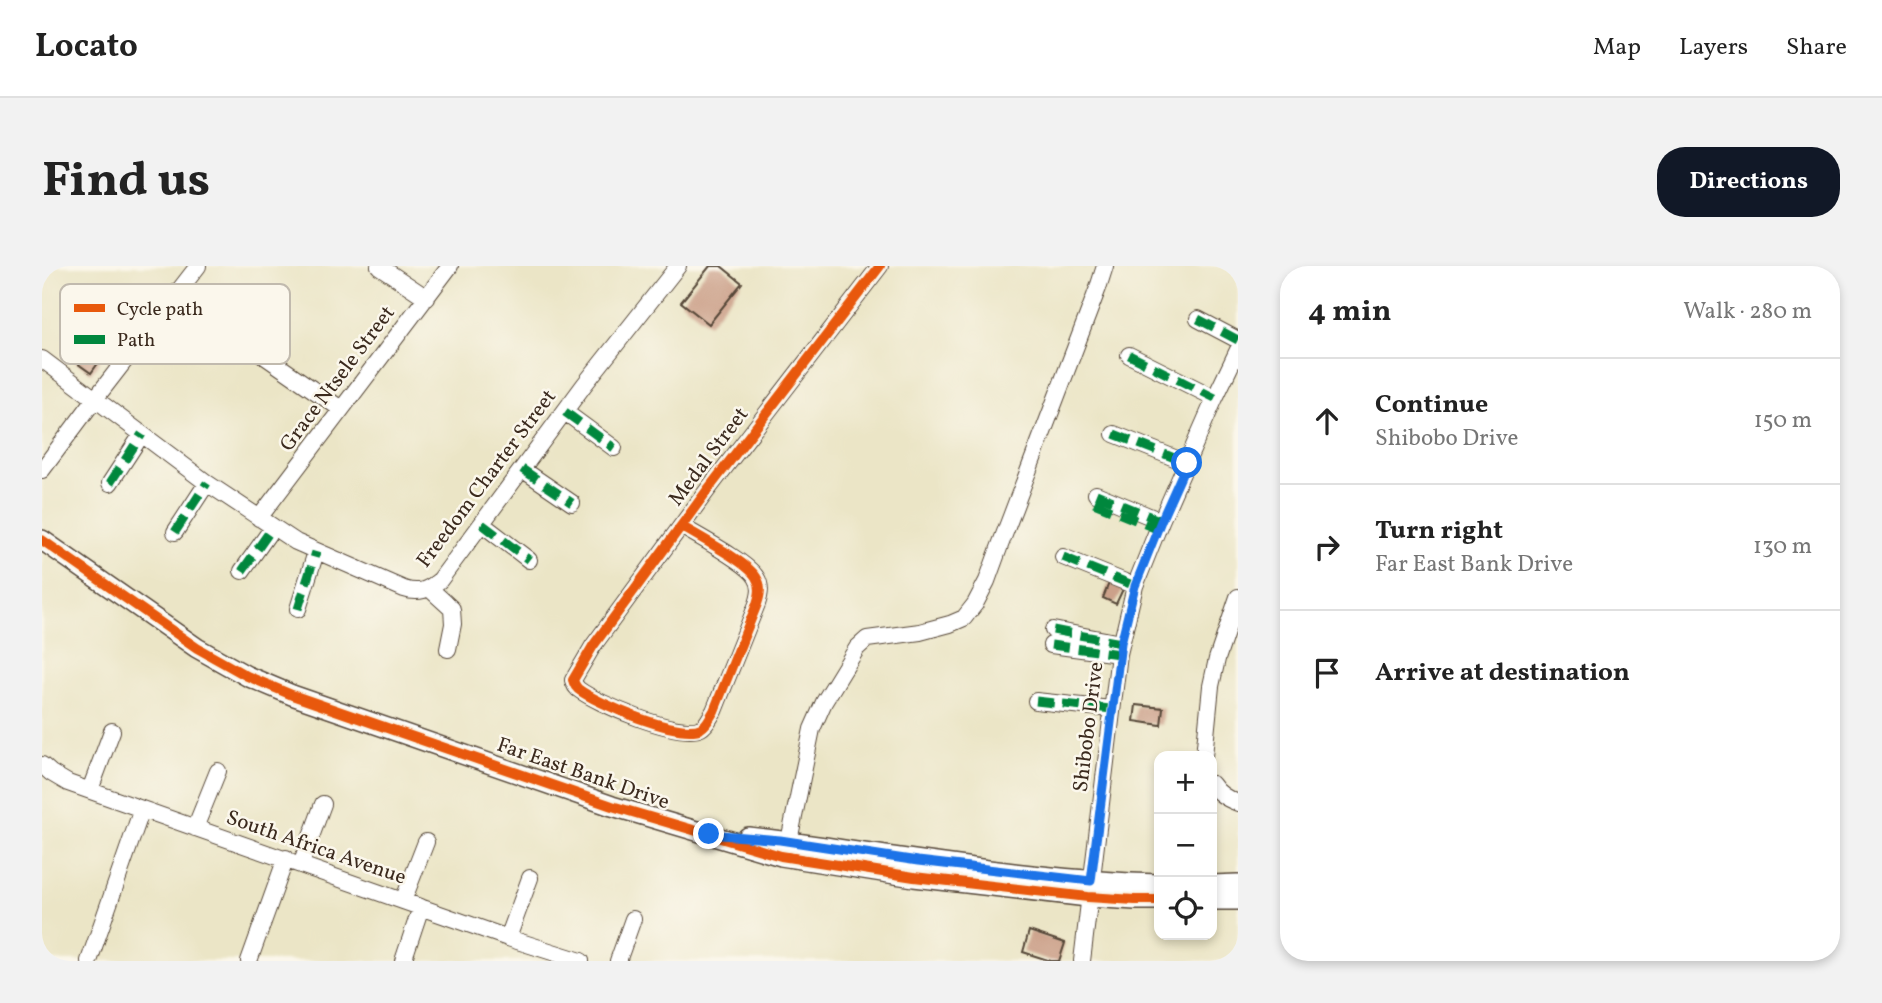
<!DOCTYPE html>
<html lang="en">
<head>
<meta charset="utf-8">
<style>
	:root { --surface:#fff; --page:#f2f2f2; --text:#222; --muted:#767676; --line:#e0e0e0; --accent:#111827 }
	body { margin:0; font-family:Vollkorn,serif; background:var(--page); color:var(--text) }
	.controls { position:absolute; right:21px; bottom:21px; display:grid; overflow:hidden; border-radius:14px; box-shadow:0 4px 10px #0003 }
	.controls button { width:63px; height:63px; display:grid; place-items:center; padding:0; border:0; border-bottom:2px solid var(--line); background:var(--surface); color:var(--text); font:35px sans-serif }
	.stop { position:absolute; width:21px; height:21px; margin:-16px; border:5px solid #1a73e8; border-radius:50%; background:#fff }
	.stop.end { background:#1a73e8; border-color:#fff; box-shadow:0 2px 7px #0008 }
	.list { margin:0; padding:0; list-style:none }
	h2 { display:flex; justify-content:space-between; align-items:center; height:91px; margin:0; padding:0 28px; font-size:30px }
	h2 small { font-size:23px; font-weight:400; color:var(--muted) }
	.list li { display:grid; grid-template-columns:46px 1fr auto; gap:21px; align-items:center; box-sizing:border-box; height:126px; padding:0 28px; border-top:2px solid var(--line) }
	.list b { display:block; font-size:26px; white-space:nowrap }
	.list p { margin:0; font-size:23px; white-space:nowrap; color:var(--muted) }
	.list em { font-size:23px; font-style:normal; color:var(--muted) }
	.icon { flex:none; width:38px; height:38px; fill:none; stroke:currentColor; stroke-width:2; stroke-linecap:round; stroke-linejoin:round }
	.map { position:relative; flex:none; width:1196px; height:695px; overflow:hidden; border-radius:28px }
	header { display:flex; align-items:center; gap:42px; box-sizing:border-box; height:98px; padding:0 35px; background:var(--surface); border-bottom:2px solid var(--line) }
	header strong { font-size:33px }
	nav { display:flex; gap:38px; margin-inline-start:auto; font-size:24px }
	.intro { display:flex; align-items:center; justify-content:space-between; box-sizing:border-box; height:168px; padding:0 42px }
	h1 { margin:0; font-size:49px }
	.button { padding:18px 32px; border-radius:28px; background:var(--accent); color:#fff; font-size:24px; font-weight:700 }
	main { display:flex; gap:42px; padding:0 42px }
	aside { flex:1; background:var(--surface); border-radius:28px; box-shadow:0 4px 10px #0003 }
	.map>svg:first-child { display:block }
</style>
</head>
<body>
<header>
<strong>Locato</strong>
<nav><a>Map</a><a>Layers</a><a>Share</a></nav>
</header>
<div class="intro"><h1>Find us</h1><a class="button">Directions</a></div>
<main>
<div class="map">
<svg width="1196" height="695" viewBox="0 0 1196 695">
	<rect width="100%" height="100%" fill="#fbf7ec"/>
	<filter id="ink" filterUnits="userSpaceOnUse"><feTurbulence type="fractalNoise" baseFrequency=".0143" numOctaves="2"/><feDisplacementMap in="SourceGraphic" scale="14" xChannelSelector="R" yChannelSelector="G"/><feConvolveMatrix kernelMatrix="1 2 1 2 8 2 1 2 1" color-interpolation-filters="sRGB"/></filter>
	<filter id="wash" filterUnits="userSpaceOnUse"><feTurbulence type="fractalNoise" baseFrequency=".00686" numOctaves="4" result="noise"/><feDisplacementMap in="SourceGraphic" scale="28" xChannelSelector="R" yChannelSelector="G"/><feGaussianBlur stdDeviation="1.57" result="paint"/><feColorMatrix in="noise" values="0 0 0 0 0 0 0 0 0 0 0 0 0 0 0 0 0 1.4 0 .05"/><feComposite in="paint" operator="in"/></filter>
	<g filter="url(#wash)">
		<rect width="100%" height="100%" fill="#ebe5c6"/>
		<g id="blocks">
			<!-- building -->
			<path fill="#cca18a" d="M668,0h11l21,17 -33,41 -28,-22z
				M50,55l24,17 -25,35 -24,-17z
				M1067,317l14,6 -7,15 -13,-6z
				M1094,439l27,3 -2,17 -27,-4z
				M987,665l36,12 -6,18h-8l-28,-9z"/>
		</g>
	</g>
	<g filter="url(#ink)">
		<use href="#blocks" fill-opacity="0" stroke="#554637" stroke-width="2"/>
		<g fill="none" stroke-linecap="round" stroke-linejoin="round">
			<!-- minor casing -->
			<g stroke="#554637" stroke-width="18">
				<path id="minor" d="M337,0l48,32
					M1156,53l40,21
					M221,89l78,54
					M1087,89l86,43
					M0,93l165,124 89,59 108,47c15,5 24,1 36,-9l144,-195 94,-119
					M523,146l49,36
					M1072,168l73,29
					M480,203l50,34
					M0,204l53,-71 103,-133
					M68,217l32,-49
					M1054,228l65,27
					M217,252l191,-252
					M440,258l47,36
					M639,260c18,11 66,36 75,51 6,9 4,18 1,27l-43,107c-4,6 -7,14 -13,17 -21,11 -105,-25 -123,-39 -4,-4 -3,-4 -5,-9l20,-34 116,-158 171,-222
					M133,266l32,-49
					M1021,291l72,29
					M200,305l31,-44
					M387,322l23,21 1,15 -5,25
					M256,343l18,-57
					M1011,364l68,13
					M1009,379l68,9
					M994,435l75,8
					M1162,490l7,-70 6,-27 21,-62
					M0,499l9,8 17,10 440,155 73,23
					M1170,518c6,10 15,15 26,19
					M48,524l22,-59
					M153,562l23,-57
					M747,575l23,-112 12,-27 33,-54 10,-9 53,-7 30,-8 14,-6 11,-14 12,-23 12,-33 99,-260 7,-22
					M259,598l22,-60
					M361,635l23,-59
					M466,672l22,-60
					M47,695l53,-152
					M207,695l37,-103
					M361,695l18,-54
					M576,695l15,-42
					M1040,695l37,-307 16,-68 26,-65 54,-123 23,-48"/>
			</g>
			<!-- tertiary casing -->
			<g stroke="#554637" stroke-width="22">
				<path id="tertiary" d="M0,274l155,108 50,28 45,19 320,111 169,50 133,21 174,20 47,3h24
					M706,571c41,4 82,11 123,17 95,13 192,28 288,30
					M1170,619l26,-1
					M1170,634h26"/>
			</g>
			<!-- minor -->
			<use href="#minor" stroke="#fff" stroke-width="16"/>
			<!-- tertiary -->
			<use href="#tertiary" stroke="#fff" stroke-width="19"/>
			<!-- quiet -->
			<path stroke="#00873e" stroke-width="9" stroke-dasharray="18 9" stroke-linecap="butt" d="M1156,53l40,21
				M1087,89l86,43
				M523,146l49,36
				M1072,168l73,29
				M480,203l50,34
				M68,217l32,-49
				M1054,228l65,27
				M1052,237l63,26
				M440,258l47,36
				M133,266l32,-49
				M1021,291l72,29
				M200,305l31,-44
				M256,343l18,-57
				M1011,364l68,13
				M1009,379l68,9
				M994,435l75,8"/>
			<!-- cycleway casing -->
			<g stroke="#fbf7ec" stroke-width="15">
				<path id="cycleway" d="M639,260c18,11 66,36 75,51 6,9 4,18 1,27l-43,107c-4,6 -7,14 -13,17 -21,11 -105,-25 -123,-39 -4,-4 -3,-4 -5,-9l20,-34 116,-158 171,-222
					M0,274l155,108 50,28 45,19 320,111 169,50 133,21 174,20 47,3h24"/>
			</g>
			<!-- cycleway -->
			<use href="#cycleway" stroke="#e8590c" stroke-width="10"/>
		</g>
	</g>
	<g fill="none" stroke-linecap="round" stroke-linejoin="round" filter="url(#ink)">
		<!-- route -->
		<path stroke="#1a73e8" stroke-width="9" d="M667,568l71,6 138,21 173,20 30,-238 14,-57 26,-65 26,-58"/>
	</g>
	<g text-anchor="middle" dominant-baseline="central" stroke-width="5" stroke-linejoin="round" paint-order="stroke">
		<!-- street labels -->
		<g font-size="21" fill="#3b2a1e" stroke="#fbf7ec">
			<text transform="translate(296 113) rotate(-53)">Grace Ntsele Street</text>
			<text transform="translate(667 191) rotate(-53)">Medal Street</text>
			<text transform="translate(445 213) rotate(-53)">Freedom Charter Street</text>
			<text transform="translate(1047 461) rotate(-83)">Shibobo Drive</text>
			<text transform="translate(541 508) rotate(19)">Far East Bank Drive</text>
			<text transform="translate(274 582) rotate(19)">South Africa Avenue</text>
		</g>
	</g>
	<!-- legend -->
	<rect x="18" y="18" width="230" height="80" rx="10" fill="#fbf7ec" stroke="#c1baae" stroke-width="2"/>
	<rect x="32" y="38" width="31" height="8" fill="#e8590c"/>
	<rect x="32" y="69" width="31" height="9" fill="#00873e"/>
	<g font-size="19" fill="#3b2a1e">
		<text x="75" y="49">Cycle path</text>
		<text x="75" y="80">Path</text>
	</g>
</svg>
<div class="controls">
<button>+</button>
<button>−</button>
<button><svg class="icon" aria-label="locate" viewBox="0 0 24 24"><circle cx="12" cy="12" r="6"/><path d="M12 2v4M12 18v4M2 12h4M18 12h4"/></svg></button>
</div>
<div class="stop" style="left:1145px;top:197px"></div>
<div class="stop end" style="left:667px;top:568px"></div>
</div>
<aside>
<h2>4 min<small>Walk · 280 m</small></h2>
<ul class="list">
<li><svg class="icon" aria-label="ahead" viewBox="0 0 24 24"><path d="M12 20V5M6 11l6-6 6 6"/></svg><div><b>Continue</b><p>Shibobo Drive</p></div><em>150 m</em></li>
<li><svg class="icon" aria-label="right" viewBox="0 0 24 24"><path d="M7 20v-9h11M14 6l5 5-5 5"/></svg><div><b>Turn right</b><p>Far East Bank Drive</p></div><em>130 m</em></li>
<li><svg class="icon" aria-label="arrive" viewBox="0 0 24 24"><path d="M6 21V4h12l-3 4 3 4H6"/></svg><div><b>Arrive at destination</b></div></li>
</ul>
</aside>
</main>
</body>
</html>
